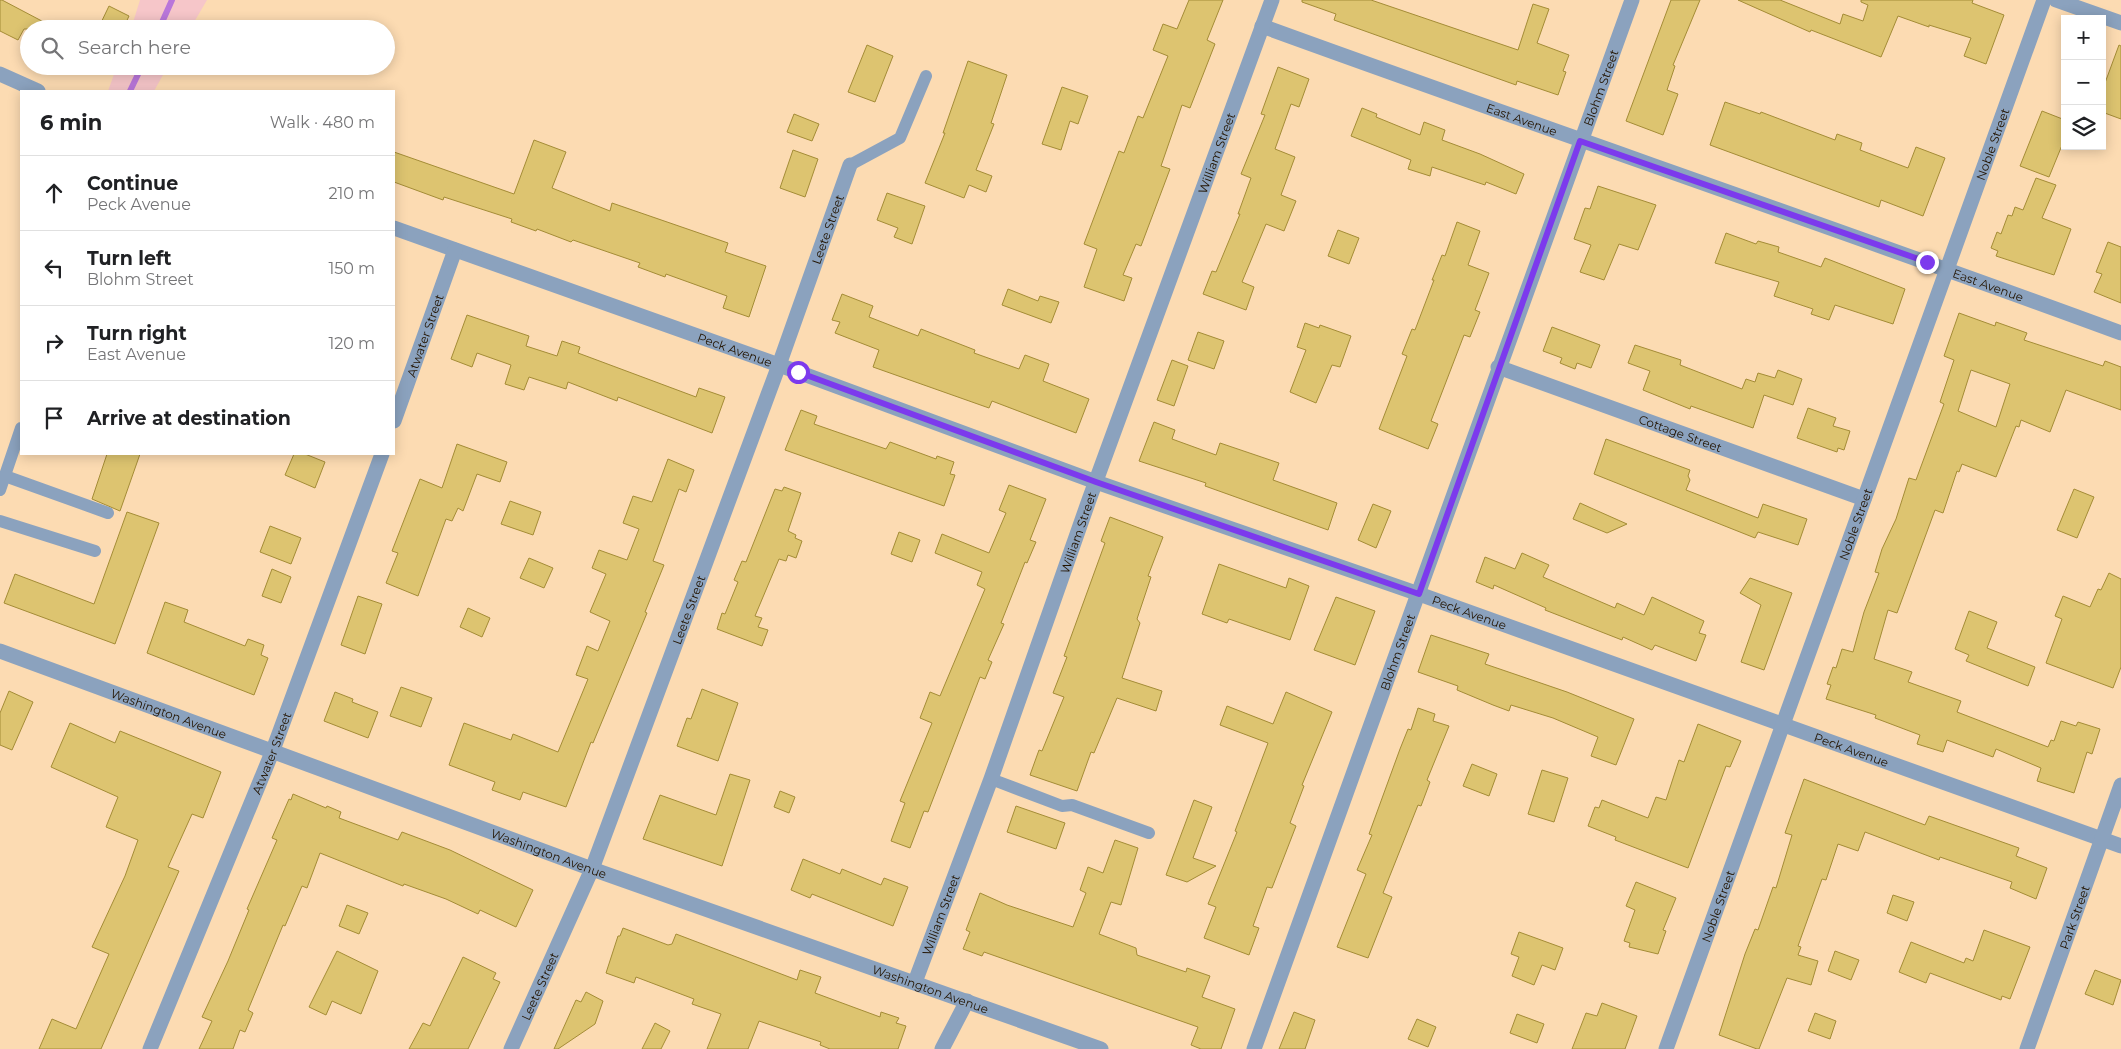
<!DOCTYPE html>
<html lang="en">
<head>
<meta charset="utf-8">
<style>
	:root { --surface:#fff; --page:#f2f2f2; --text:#202124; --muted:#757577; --line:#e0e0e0 }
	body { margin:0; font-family:Montserrat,sans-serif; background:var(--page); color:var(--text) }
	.controls { position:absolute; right:15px; top:15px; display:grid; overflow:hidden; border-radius:0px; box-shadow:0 2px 12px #0003 }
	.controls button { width:45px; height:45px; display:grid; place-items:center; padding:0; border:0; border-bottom:1px solid var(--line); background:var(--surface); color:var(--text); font:25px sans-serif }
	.stop { position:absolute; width:15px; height:15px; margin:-11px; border:4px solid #7c3aed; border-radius:50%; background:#fff }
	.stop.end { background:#7c3aed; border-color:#fff; box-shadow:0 1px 5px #0008 }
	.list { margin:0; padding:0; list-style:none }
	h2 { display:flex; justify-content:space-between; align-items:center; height:65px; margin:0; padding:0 20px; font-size:21px }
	h2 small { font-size:16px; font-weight:400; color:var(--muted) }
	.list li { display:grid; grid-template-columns:32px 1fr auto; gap:15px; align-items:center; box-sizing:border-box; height:75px; padding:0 20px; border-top:1px solid var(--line) }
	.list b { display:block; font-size:19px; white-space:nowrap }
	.list p { margin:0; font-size:16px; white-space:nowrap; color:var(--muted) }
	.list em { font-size:16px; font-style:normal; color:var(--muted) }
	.icon { flex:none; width:28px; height:28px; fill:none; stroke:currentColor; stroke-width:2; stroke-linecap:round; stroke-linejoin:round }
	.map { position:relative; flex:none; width:2121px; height:1049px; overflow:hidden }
	.search { position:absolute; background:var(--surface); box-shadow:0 2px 12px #0003; left:20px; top:20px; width:375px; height:55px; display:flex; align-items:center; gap:12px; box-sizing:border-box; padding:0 18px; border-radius:28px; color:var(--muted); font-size:19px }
	.panel { position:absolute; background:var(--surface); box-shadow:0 2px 12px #0003; left:20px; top:90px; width:375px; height:365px; border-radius:0px }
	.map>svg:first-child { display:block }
</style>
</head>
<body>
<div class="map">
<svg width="2121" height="1049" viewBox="0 0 2121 1049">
	<rect width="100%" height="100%" fill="#fcdbb2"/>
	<!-- green -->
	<path fill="#f6c6c9" d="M140,0h67l-17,29h-59z
		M117,66h51l-14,25h-46z"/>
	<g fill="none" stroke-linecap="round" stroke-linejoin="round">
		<!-- stream -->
		<path stroke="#b976da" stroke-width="6" d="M159,29l13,-29
			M130,91l12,-25"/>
	</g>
	<!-- building -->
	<path fill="#ddc470" stroke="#a48c36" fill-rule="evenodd" d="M0,0h2l55,29h-33l-6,11 -18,-9z
		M1189,0h34l-16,40 8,4 -25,64 -8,-3 -21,61 9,3 -29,77 -5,-2 -13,31 9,3 -8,23 -40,-14 13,-38 -13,-5 35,-93 5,2 14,-37 5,2 25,-62 -15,-6 10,-26 14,5z
		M1302,0h69l147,50 15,-46 16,5 -12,34 32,12 -6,16 3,1 -8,23 -41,-14 -1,4 -182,-65 2,-6 -34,-12z
		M1671,0h29l-27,65 2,1 -8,24 11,4 -15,41 -37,-14z
		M1738,0h42l60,24 3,-10 20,7 5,-16 -7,-3v-2h112l-1,3 32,12 -18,49 -22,-8 7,-18 -42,-13v2l-31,-11 -17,41 -70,-27 -1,2z
		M109,6l20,10 -6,13h-25z
		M867,45l26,11 -18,46 -27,-10z
		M2119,45l2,1v73l-19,-7v-21z
		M968,61l39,14 -16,48 3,1 -18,46 16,6 -6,16 -17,-7 -5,13 -39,-15 20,-50h-2z
		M1278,67l31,12 -10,28 -8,-3 -16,45 20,8 -14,38 15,6 -12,30 -18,-7 -24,58 12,5 -8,23 -43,-16 9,-23 4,1 24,-58h-2l13,-36 -10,-4 24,-59 -4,-1z
		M1062,87l26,9 -10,28 -8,-3 -9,29 -19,-6z
		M1725,102l35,12 1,-2 74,28 2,-6 25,9 -2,7 48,18 8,-21 29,11 -22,58 -42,-16 -2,7 -169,-62z
		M1362,108l15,6 -1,3 44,18 4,-13 21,8 -3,10 38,14 44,20 -8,20 -30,-12 -1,3 -53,-18 -2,9 -22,-7 3,-9 -60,-24z
		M2042,111l23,9v18l-16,39 -29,-11z
		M794,114l25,10 -7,17 -25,-9z
		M534,140l32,12 -14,36 58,23 2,-8 116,40 -3,9 41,14 -17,51 -26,-9 4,-12 -61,-22 -1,3 -27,-10 2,-4 -67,-23 -2,2 -34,-13 -1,2 -25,-9 1,-3 -68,-22 -1,3 -49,-18v-30l120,42z
		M793,150l25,9 -13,38 -25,-9z
		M2036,178l20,7 -14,33 29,11 -17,46 -58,-19 2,-5 -7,-3 6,-16 4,2 7,-19 4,1 3,-9 8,3z
		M1598,186l58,19 -18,45 -19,-6 -15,36 -24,-8 11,-27 -17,-6 11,-31 5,1z
		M887,193l38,13 -13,38 -18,-7 4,-9 -21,-8z
		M1457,222l23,9 -12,34 21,8 -14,37 5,2 -10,25 -6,-2 -33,86 7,3 -10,25 -49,-20 28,-73 -5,-2 10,-25 3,1 19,-50h-2l10,-25 3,1z
		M1338,230l21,8 -10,26 -21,-8z
		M1726,233l30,11 2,-3 21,6 -1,5 43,15 4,-9 80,31 -12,35 -58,-19 -6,15 -18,-6 2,-5 -39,-13 5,-14 -64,-19z
		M2108,242l13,5v56l-27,-11 8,-18 -6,-2z
		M1008,289l30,12 2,-5 19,6 -8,21 -49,-18z
		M842,294l31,12 -4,11 49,19 3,-7 54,21 -1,3 45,16 6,-14 24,9 -6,17 46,18 -13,34 -84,-32 -3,7 -116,-41 6,-17 -44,-17 5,-11 -8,-2z
		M1959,313l36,13 1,-4 31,11 -3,7 79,26 2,-5 16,6v43l-55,-20 -16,42 -29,-12 -2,7 -3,-1 -20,51 -34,-13 -3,8 -2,-1 -14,42 -8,-3 -38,103 -9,-3 -14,49 38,13 -4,10 53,19 -4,11 91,35 3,-7 3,1 7,-20 15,5 2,-4 22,7 -8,25 -5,-2 -13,41 -37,-12 4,-13 -45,-19 -3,8 -46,-17 -4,12 -26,-8 3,-9 -45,-17 1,-3 -50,-16 5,-14 -4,-1 6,-17 3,1 6,-19 11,3 11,-40 15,-39 -4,-1 7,-23 14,-30 13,-41 7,2 28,-76 -4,-2 14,-42 -10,-4zM1971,370l39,14 -14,43 -38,-16z
		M467,315l62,21 -3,10 31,10 5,-15 18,6 -2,6 118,44 3,-9 26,9 -13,36 -94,-36 -1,4 -49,-19 -2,7 -37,-12 -5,13 -19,-6 6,-19 -34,-12 -5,14 -21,-8z
		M1305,323l14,5 1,-3 31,11 -11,31 -8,-2 -16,38 -26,-11 16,-42 -9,-3z
		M1552,327l48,18 -9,23 -14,-5 -2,6 -15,-6 2,-5 -19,-7z
		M1198,332l26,9 -10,28 -26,-9z
		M1635,345l46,15 -1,5 62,24 4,-10 9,3 3,-9 17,5 3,-8 24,9 -9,26 -29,-10 -11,33 -62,-22 -1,3 -47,-19 7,-19 -22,-8z
		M1172,360l16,6 -14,40 -17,-6z
		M1808,408l28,10 -3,8 17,5 -6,19 -6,-2 -1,4 -40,-14z
		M801,410l16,6 -3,8 20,7 52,18 4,-7 46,17 1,-3 17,6 -4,12 5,1 -11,31 -159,-56z
		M1154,422l21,8 -3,9 44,16 4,-12 59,20 -6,17 64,23 -9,27 -123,-44 1,-3 -67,-22z
		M1606,439l84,31 -2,6 2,4 -4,10 72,28 5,-14 44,15 -9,26 -40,-13 -3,6 -161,-64z
		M457,444l50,18 -7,20 -23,-8 -14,37 -5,-3 -6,13 -6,-2 -28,77 -32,-13 12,-30 -6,-2 28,-72 22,9z
		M107,454h33l-20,57 -28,-12z
		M294,454h11l20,8 -10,26 -30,-13z
		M668,459l26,11 -8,22 -7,-3 -26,72 11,4 -19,47 2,1 -54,130 -2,-1 -25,65 -43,-15 -3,8 -28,-10 3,-8 -46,-17 15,-42 47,17 2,-6 45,18 30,-73 -12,-4 11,-29 11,5 12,-30 -20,-9 16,-38 -14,-6 7,-18 28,10 12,-31 -16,-6 10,-27 19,6z
		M1009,485l37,14 -16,41 6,2 -9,21 -2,-1 -24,61 3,1 -16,36 4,2 -7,17 -5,-2 -52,135 -4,-1 -14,37 -19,-7 14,-38 -5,-2 32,-78 -12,-5 10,-26 10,4 45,-107 -8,-4 5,-13 -47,-19 7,-19 47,19 17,-40 -7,-3z
		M784,487l17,6 -13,38 8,4 -1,3 7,3 -6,17 -8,-3 -2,6 -7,-2 -24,57 7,2 -4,9 10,3 -6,16 -45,-17 5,-16 3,1 13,-32 -4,-2 8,-19 4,1 29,-73 7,2z
		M2074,489l20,8 -17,41 -20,-8z
		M510,501l31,11 -8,23 -32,-11z
		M1580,503l11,5 36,16 -20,9 -34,-14z
		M1373,504l18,7 -15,37 -18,-8z
		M127,512l32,11 -44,121 -111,-41 11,-29 79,30z
		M1110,517l53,20 -15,39 3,1 -14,42 3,4 -18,55 40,13 -6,20 -39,-13 -23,55 -3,-1 -14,39 -47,-16 9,-25 3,1 22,-54 -11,-4 14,-36 -3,-1 41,-113 -4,-2z
		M270,526l31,12 -10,26 -31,-12z
		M899,532l21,8 -8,22 -21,-8z
		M1522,553l27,12 -6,12 72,31 2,-5 27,12 8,-18 52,24 -5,12 7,2 -10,26 -41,-16 -3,5 -29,-13 -1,3 -77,-30 1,-2 -52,-23 -1,4 -17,-7 9,-25 30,12z
		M529,558l24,10 -9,20 -24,-10z
		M1219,564l67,24 3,-10 20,8 -19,54 -61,-21 -2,4 -25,-9z
		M272,569l19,8 -10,26 -19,-7z
		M2109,573l12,6v88l-8,21 -67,-25 16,-44 -7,-3 8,-20 27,11 8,-18 3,1z
		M1750,578l42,15 -28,77 -23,-8 20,-57 -21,-12z
		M358,596l24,8 -17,50 -24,-9z
		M1336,597l39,14 -20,54 -41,-15z
		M165,602l23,8 -4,12 61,24 3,-7 16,6 -3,10 7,3 -14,37 -107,-42z
		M468,608l22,10 -8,19 -22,-10z
		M1969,611l28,11 -10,26 48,19 -7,19 -62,-25 3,-6 -14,-6z
		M1431,635l58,19 -4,10 82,28 67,27 -18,46 -25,-9 7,-19 -45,-19 -42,-13 -2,6 -16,-6 -36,-15 1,-4 -40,-14z
		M401,687l31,11 -11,29 -31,-11z
		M702,689l36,14 -20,58 -41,-15 10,-28 4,1z
		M9,691l24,11 -21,48 -12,-5v-32z
		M335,692l18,7 -1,3 26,10 -10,26 -44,-17z
		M1286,692l46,20 -30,73 2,1 -14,37 6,3 -24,62 -5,-1 -14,39 6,2 -10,27 -45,-17 12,-31 -8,-3 29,-72 -2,-1 33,-88 -48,-18 7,-19 46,18z
		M1418,708l17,6 -2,7 16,5 -22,54 3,2 -9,24 -3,-1 -35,88 9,4 -24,61 -31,-11 29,-73 -9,-4 15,-35 -3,-1 31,-85 8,-20 3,1z
		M70,723l45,20 5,-12 101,41 -18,46 -11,-4 -24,53 11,4 -78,178h-62l13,-30 24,10 33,-75 -17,-7 33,-71 13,-36 -32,-13 12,-30 -67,-30z
		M1698,724l43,17 -11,26 -4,-1 -38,102 -73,-28 1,-3 -28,-11 7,-19 4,1 3,-8 46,18 8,-21 10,3 13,-40 5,2z
		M1472,764l25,10 -8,22 -26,-10z
		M1542,770l26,8 -14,44 -26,-8z
		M730,774l20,6 -28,86 -79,-27 17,-44 56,20z
		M1804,779l121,46 4,-9 90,32 -3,8 31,12 -11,31 -26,-11 2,-6 -72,-25 -1,3 -74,-28 -7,19 -20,-7 -12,36 -4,-1 -24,67 3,1 -3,8 20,6 -7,24 -24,-7 -28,71h-2l-38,-14 26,-81 10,-25 3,1 15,-43 3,1 16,-53 -7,-2z
		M780,791l15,6 -6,16 -15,-6z
		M293,794l33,14 1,-2 14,6 -2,6 59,22 4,-8 48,18 83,40 -17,37 -36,-17 -2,4 -32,-15 -42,-15 -1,2 -83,-33 -13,35 -5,-2 -17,40 -2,-1 -35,85 5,3 -8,19 -5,-2 -7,19h-34l13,-28 -10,-4 26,-56 21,-51 -2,-1 30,-69 -5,-2 17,-39 2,1z
		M1194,800l18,7 -19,51 23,8 -29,16 -21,-7z
		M1016,806l49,17 -9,26 -49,-17z
		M1115,840l23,8 -17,57 -10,-3 -12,32 37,14 1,7 49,17 1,-4 23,8 -8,21 33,12 -14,40h-20l-10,-4 7,-18 -214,-75 -2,4 -19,-7 7,-17 -4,-2 14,-37 27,12 66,22 13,-34 -6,-3 8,-23 15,6z
		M803,859l37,15 2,-5 39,16 3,-7 24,9 -15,39 -81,-32 -2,4 -19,-8z
		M1636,882l40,16 -13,32 3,1 -8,23 -29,-7 1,-4 -6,-2 11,-31 -9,-4z
		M1893,895l21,7 -7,19 -20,-8z
		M347,905l21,8 -9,21 -20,-8z
		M623,928l45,17 4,-1 4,-10 121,46 3,-10 21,7 -6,16 65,24 1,-5 18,6 -3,5 10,3 -8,23h-68l-10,-4 1,-3 -62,-21 -11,28h-41l14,-35 -29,-10 2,-5 -58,-22 -2,6 -28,-10 12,-37h2z
		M1984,930l46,17 -20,52 -8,-3 -1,4 -71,-27 -4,10 -27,-11 12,-30 53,21 2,-5 7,3z
		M1519,932l44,16 -8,22 -13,-5 -8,20 -22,-9 7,-19 -8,-3z
		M337,951l41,20 -17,43 -29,-13 -6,14 -17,-8z
		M1835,951l24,9 -8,20 -23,-9z
		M463,957l33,16 -3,6 7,3 -32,67h-59l14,-26 7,3z
		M2095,970l26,10 -8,25 -28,-11z
		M586,992l17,9 -8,23 -37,25h-4l22,-49 5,2z
		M1602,1003l35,13 -12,33h-53l14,-36 11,3z
		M1294,1012l21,8 -10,29h-26z
		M1815,1013l21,8 -6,18 -22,-8z
		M1517,1014l27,10 -7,19 -27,-10z
		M1417,1019l19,8 -8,20 -20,-8z
		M655,1023l15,8 -9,18h-19z"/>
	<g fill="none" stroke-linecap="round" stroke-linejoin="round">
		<!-- lane -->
		<path stroke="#8ba2be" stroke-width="12" d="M850,165l50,-27 26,-62
			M5,476l103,37
			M0,490l21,-62
			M0,521l95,30
			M991,779l71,27 10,-1 77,28"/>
		<!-- street -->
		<g stroke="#8ba2be" stroke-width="15">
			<path d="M2056,0l65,23"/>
			<path id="s1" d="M1262,26c286,104 574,202 859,307"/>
			<path d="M0,74l38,17"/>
			<path id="s2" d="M394,228l385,137 317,117 323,112 702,252"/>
			<path id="s3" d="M1498,367l366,132"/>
			<path id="s4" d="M394,421l61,-171"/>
			<path id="s5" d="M0,651l592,218 509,180"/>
			<path id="s6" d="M915,982l76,-203 98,-279 183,-500"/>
			<path id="s7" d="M150,1049l123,-299 109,-296"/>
			<path id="s8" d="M511,1049l81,-180 187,-504 71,-200"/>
			<path d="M942,1049l25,-48"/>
			<path id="s9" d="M1254,1049l378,-1049"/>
			<path id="s10" d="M1666,1049l378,-1049"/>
			<path id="s11" d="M2027,1049l94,-264"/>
		</g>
	</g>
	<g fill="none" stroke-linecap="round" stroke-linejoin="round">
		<!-- route -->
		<path stroke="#7c3aed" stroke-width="6" d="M798,372l298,110 323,112 161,-453 347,121"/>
	</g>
	<g text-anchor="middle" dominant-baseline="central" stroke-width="4.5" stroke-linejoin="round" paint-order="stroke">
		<!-- street labels -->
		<g font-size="12" fill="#231400" stroke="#f7eddf">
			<text stroke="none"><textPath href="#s9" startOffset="1022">Blohm Street</textPath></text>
			<text stroke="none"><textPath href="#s1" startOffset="276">East Avenue</textPath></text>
			<text stroke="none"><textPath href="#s10" startOffset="962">Noble Street</textPath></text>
			<text stroke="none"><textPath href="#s6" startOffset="882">William Street</textPath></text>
			<text stroke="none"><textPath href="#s8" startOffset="879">Leete Street</textPath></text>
			<text stroke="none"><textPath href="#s1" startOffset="771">East Avenue</textPath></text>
			<text stroke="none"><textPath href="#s4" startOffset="91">Atwater Street</textPath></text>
			<text stroke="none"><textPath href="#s2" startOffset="362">Peck Avenue</textPath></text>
			<text stroke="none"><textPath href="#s3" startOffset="194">Cottage Street</textPath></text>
			<text stroke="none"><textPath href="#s10" startOffset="558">Noble Street</textPath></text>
			<text stroke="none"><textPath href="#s6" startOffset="478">William Street</textPath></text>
			<text stroke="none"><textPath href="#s8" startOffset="474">Leete Street</textPath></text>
			<text stroke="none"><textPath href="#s2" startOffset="1142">Peck Avenue</textPath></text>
			<text stroke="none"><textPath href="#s9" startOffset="422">Blohm Street</textPath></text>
			<text stroke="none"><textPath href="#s5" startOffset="180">Washington Avenue</textPath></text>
			<text stroke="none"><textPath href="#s2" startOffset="1548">Peck Avenue</textPath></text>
			<text stroke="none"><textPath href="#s7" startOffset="320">Atwater Street</textPath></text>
			<text stroke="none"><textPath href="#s5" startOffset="585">Washington Avenue</textPath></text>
			<text stroke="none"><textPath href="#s10" startOffset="152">Noble Street</textPath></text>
			<text stroke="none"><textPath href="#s6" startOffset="72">William Street</textPath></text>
			<text stroke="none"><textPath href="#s11" startOffset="140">Park Street</textPath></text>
			<text stroke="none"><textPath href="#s8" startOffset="69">Leete Street</textPath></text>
			<text stroke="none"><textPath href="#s5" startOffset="990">Washington Avenue</textPath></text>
		</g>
	</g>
</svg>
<div class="controls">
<button>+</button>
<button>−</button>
<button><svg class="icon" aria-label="layers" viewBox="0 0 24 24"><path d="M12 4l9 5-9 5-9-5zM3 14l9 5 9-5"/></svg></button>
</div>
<div class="stop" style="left:798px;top:372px"></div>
<div class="stop end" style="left:1927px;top:262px"></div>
<div class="search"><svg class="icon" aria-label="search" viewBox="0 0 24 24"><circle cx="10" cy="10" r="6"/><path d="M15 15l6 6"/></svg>Search here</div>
<section class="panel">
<h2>6 min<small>Walk · 480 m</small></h2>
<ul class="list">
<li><svg class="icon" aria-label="ahead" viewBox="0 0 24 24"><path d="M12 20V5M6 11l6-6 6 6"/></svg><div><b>Continue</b><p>Peck Avenue</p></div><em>210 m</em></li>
<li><svg class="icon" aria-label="left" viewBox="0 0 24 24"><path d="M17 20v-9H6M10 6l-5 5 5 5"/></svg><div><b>Turn left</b><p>Blohm Street</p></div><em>150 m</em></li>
<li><svg class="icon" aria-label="right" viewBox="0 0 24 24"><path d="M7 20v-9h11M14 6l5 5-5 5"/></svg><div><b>Turn right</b><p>East Avenue</p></div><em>120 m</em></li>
<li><svg class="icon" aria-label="arrive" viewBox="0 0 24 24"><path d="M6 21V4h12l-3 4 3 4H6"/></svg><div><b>Arrive at destination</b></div></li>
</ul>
</section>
</div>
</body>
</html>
